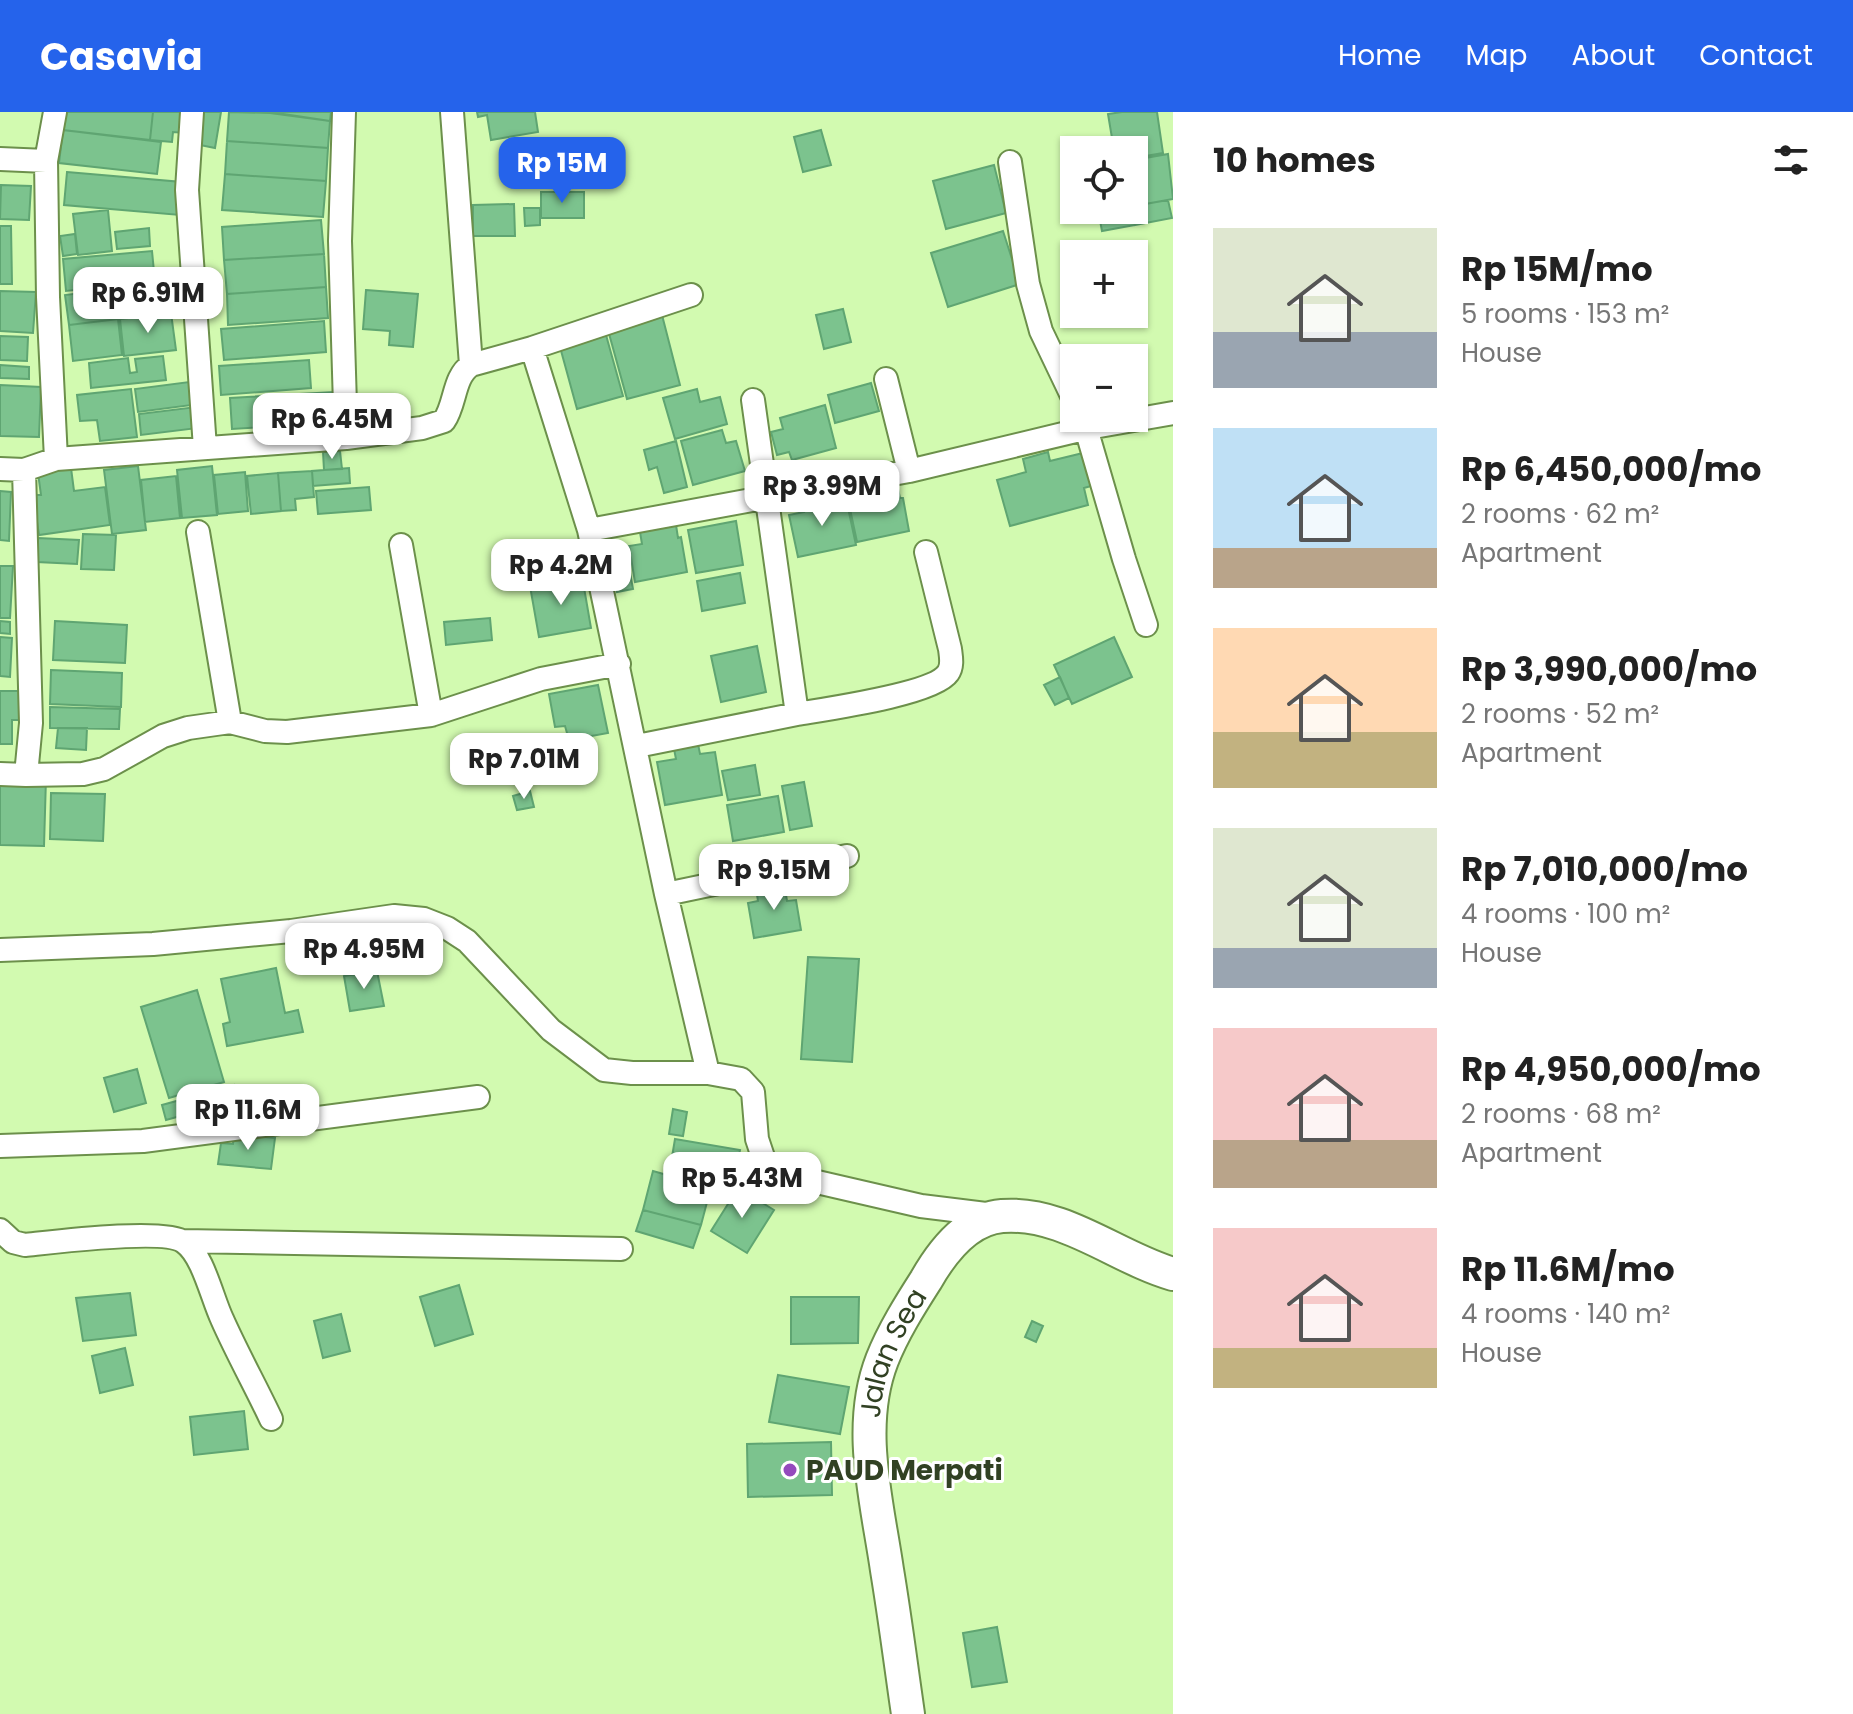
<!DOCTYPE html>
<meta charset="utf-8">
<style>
body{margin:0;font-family:Poppins,sans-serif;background:#f2f2f2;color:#222;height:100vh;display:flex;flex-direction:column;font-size:30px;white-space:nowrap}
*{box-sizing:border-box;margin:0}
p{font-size:26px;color:#767676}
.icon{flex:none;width:44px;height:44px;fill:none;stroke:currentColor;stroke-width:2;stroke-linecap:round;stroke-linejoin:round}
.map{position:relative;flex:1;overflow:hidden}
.details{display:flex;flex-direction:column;background:#fff;width:680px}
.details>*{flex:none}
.tools{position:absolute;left:1060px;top:24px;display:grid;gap:16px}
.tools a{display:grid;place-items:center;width:88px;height:88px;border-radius:0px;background:#fff;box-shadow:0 2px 6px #0004;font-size:40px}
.price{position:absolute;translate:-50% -68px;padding:0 18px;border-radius:16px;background:#fff;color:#222;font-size:26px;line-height:52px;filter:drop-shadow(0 2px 4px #0008)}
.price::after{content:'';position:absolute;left:50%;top:48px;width:24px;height:18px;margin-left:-12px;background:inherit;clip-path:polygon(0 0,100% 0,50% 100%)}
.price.on{background:#2563eb;color:#fff}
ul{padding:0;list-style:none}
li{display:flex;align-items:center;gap:24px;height:200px;padding:0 40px}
li span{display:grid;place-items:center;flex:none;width:224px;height:160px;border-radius:0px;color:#555}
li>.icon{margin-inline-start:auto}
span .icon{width:96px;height:96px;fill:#fffc;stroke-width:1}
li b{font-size:34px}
h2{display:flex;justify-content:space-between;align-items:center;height:96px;padding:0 40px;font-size:34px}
header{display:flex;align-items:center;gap:48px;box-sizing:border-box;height:112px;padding:0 40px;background:#2563eb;color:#fff}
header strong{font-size:38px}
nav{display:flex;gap:44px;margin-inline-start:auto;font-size:28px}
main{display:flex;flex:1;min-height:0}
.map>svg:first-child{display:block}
.building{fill:#7cc38e;stroke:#5fa572;stroke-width:2}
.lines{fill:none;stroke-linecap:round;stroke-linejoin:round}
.street-casing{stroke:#6c904b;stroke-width:26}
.secondary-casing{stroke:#6c904b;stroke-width:36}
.street{stroke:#fff;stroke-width:22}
.secondary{stroke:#fff;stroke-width:32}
.poi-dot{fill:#944abd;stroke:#fff;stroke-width:3}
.labels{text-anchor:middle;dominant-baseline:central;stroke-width:6;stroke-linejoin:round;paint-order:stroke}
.street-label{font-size:28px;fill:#314123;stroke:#fff}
.poi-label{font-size:28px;font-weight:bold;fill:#314123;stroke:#fff;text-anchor:start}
</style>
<header>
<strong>Casavia</strong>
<nav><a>Home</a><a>Map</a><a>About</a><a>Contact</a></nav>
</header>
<main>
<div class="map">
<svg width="1173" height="1602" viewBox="0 0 1173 1602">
<rect width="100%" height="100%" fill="#d2fab0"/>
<path class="building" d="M65,0H153L150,28L63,18Z
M153,0H187L185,21L173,20L172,30L150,28Z
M200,0H221L215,36L195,32Z
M229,0L270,1L330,9L328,36L227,29Z
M270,0H331L330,9Z
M477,0H535L538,20L491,28L487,3L478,5Z
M1122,0H1157L1163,41L1134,46V38H1114L1108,2Z
M63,18L161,30L157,62L59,51Z
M821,18L831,53L803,60L794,25Z
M227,29L328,36L326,69L225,62Z
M1168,42L1173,87L1134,94V48Z
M994,53L1006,101L946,117L933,69Z
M67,60L182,70L180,103L64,93Z
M225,62L326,69L323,105L222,98Z
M1,73L31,74L29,108L0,107Z
M541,80H584V106H541Z
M1168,88L1172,106L1135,113L1134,94Z
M514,92L515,124H473V93Z
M524,96H540V113L525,114Z
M108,98L112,139L78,143L73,102Z
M1098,98H1132L1135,113L1102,119Z
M321,108L324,142L224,148L222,115Z
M0,114H11L12,172H0Z
M149,116L150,134L117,137L115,120Z
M1003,119L1020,172L948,195L931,141Z
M75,122L77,142L63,144L60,124Z
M152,139L155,170L128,173L127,160H120L121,173L66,179L63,147Z
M324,142L326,175L227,182L224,148Z
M158,173L160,202L69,213L65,183L121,176L123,191H130L128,176Z
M326,175L328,206L228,213L227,182Z
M366,178L418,182L413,235L389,233L390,219L363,217Z
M0,179L36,180L33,221L0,219Z
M843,197L851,230L824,237L816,203Z
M171,201L176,238L124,244L120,207Z
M662,203L680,273L627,287L608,218Z
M118,207L122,243L73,249L69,213Z
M324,209L326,240L224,248L221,217Z
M606,223L623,284L577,297L560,235Z
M0,224L28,225L27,249L0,248Z
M163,244L166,268L91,276L89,251L128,246L130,261L137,260L135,247Z
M309,248L311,276L221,283L219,254Z
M0,253L29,255V267L0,266Z
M189,270L192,293L138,300L135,277Z
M871,271L879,299L835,311L828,283Z
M0,273L41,275L39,325L0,324Z
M131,277L137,325L100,329L97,308L80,309L77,283Z
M697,277L700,290L720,285L727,312L675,327L663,286Z
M334,280L336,310L232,317L230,286Z
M825,293L836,336L792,348L789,340L777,343L771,320L783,317L780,306Z
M196,295L198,316L141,323L139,302Z
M722,318L726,331L736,329L745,359L693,373L681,329Z
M676,329L687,375L664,381L657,355L649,358L644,338Z
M340,339L342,357L324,358L323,340Z
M1048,340L1050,349L1083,341L1091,374L1084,376L1088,393L1010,414L997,368L1026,360L1023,347Z
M138,354L146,418L112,422L104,358Z
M212,354L217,403L182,406L177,358Z
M71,356L74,379L105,375L110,413L39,423L33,383H41L38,361Z
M349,356L350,371L313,374L312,359Z
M312,359L314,385L295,387L296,398L281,399L278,361Z
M245,360L248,399L218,402L214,363Z
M278,361L281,399L251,402L247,364Z
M176,364L180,406L145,410L141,368Z
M369,375L371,398L318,402L316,379Z
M898,377L900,386H903L909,419L857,430L850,397L866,394L864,384Z
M0,379L11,380L9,429L0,428Z
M830,388L831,395L847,391L856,433L798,445L789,403L804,400L802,394Z
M736,409L743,453L696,461L688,418Z
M676,413L678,426L681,425L687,460L635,470L629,434L642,432L640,420Z
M83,422L116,423L114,458L81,457Z
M38,426L79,428L77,452L37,450Z
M626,439L633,477L617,480L611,441Z
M0,454H13L10,506H0Z
M740,461L745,491L702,499L697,469Z
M582,464L591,516L539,525L530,474Z
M490,506L492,528L446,533L444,510Z
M0,509L10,510V522L0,521Z
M55,509L127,513L125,551L53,548Z
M0,525L12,526L10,565L0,564Z
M1114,525L1132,565L1072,592L1054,553Z
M757,534L766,580L721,590L711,544Z
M51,558L122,561L121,595L50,592Z
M1060,565L1069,586L1055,593L1044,573Z
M598,573L608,621L569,628L565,614L555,615L549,582Z
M0,579H23L22,608H12V632H0Z
M50,595L120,597L119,617L50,616Z
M58,616H87L86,638L56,636Z
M698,632L700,642L715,640L722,683L665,693L657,650L676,647L674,637Z
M755,653L760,683L728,688L722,659Z
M0,665L46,666L44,734L0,733Z
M804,670L812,714L790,718L782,674Z
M530,679L534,695L517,698L513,684Z
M51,681L105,682L103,729L50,727Z
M778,684L784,720L733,729L727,693Z
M784,771L787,789L796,788L801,818L754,826L748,791L758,789L756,776Z
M808,845L859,847L852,950L801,947Z
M276,856L285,901L298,898L303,920L227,934L223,912L230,910L221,867Z
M377,859L384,894L350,899L344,864Z
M197,878L224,970L169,986L141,895Z
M137,957L146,991L114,1000L104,966Z
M234,973L238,988L166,1008L162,993Z
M673,997L687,1000L683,1024L669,1022Z
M234,1022L275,1026L271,1057L218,1052L221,1031L233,1032Z
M675,1027L740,1038L736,1058L712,1055L672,1045Z
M672,1045L712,1055L707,1074L711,1075L701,1113L643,1098L653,1059L667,1063Z
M738,1076L774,1098L747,1141L711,1119Z
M643,1098L701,1113L693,1136L636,1119Z
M459,1173L473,1222L435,1234L420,1185Z
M130,1181L136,1223L83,1229L76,1186Z
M791,1185H859L858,1231L791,1232Z
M341,1202L350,1239L323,1246L314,1209Z
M1032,1209L1043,1214L1036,1230L1025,1225Z
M125,1236L133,1273L100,1281L92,1244Z
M778,1263L849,1275L840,1322L769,1310Z
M244,1299L248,1337L194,1343L190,1305Z
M831,1330L832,1383L748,1385L747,1332Z
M997,1515L1007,1570L972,1575L963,1521Z"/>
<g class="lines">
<g class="street-casing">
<path id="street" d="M55,0L46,49L48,185L56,347
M192,0L187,78L205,336
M452,0L471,253
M0,47L46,49
M1010,50L1028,172L1041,219L1074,288
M532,236L589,418
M886,267L909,359
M1083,306L1124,447L1146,513
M346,326L422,316L444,309C456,292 453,265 471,253L532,236L691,183
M0,357L24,358L56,347L346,326L340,129L344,0
M198,420L230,610
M401,433L431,603
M797,602C826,597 934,582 948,561C953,554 951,545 950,537L926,440
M637,634L797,602L753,288
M0,662L26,663L31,611L24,358
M26,663L83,662L104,657L163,624L188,616L230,610L265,619L287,620L431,603L541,567L619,552
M666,782L847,744
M0,838L153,832L291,819L394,804L424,807L447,816L467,829L551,918L604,958L632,961H708L741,967L753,980L757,1027L764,1048L778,1061L921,1094L994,1103
M708,961L666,782L589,418L909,359L1088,316L1173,301
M0,1034L143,1029L478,985
M0,1118L13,1130L25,1133C54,1130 164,1116 184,1130C203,1143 212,1186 222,1207C237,1241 255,1273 271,1307
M183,1129L621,1137"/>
</g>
<g class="secondary-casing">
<g id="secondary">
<path id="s1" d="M908,1602C901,1554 895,1506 887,1458C877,1389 856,1315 882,1248C893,1220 910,1193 926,1168C942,1140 967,1107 1002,1104C1064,1099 1117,1146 1173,1162"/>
</g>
</g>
<use href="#street" class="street"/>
<use href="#secondary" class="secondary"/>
</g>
<circle class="poi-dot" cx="790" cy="1358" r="8"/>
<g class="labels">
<g class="street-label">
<text stroke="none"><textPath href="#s1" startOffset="368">Jalan Sea</textPath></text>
</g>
<g class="poi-label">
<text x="806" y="1358">PAUD Merpati</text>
</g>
</g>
</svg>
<div class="tools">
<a><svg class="icon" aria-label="locate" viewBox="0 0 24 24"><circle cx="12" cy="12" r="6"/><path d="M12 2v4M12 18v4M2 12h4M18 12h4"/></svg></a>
<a>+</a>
<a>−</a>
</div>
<b class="price on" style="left:562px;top:93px">Rp 15M</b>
<b class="price" style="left:148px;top:223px">Rp 6.91M</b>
<b class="price" style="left:332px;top:349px">Rp 6.45M</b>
<b class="price" style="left:822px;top:416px">Rp 3.99M</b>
<b class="price" style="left:561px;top:495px">Rp 4.2M</b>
<b class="price" style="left:524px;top:689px">Rp 7.01M</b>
<b class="price" style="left:774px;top:800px">Rp 9.15M</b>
<b class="price" style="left:364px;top:879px">Rp 4.95M</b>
<b class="price" style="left:248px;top:1040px">Rp 11.6M</b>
<b class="price" style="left:742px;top:1108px">Rp 5.43M</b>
</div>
<section class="details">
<h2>10 homes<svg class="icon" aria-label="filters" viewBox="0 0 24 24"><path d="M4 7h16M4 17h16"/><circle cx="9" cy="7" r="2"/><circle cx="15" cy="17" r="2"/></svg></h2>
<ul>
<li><span style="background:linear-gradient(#dfe7d0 65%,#9aa5b1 0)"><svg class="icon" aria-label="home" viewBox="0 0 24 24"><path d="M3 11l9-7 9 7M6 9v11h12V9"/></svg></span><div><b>Rp 15M/mo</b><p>5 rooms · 153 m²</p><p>House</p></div></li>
<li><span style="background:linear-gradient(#bfe0f5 75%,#b9a48a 0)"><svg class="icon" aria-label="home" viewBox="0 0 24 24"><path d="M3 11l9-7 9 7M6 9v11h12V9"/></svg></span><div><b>Rp 6,450,000/mo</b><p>2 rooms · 62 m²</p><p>Apartment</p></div></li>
<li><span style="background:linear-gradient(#ffd9b3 65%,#c2b280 0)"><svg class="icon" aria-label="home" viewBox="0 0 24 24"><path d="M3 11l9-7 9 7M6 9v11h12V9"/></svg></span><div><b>Rp 3,990,000/mo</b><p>2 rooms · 52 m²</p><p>Apartment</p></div></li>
<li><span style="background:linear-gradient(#dfe7d0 75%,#9aa5b1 0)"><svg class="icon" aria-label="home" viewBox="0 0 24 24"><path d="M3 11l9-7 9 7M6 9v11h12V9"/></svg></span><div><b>Rp 7,010,000/mo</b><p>4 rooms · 100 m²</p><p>House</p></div></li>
<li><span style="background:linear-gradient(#f6c9c9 70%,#b9a48a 0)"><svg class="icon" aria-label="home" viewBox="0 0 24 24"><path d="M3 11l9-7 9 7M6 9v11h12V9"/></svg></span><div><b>Rp 4,950,000/mo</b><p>2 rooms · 68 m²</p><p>Apartment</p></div></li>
<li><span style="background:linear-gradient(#f6c9c9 75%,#c2b280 0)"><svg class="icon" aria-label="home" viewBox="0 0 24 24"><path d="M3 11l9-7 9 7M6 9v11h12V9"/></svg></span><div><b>Rp 11.6M/mo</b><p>4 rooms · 140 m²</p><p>House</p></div></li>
</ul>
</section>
</main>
